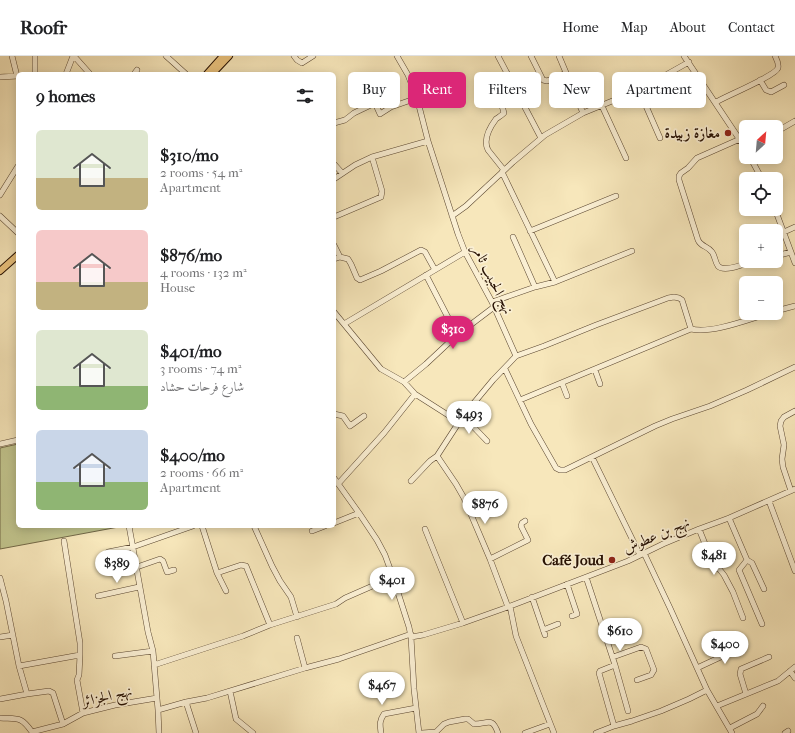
<!DOCTYPE html>
<meta charset="utf-8">
<style>
body{margin:0;font-family:"IM FELL French Canon",Amiri,serif;background:#f2f2f2;color:#202124;height:100vh;display:flex;flex-direction:column;font-size:15px;white-space:nowrap}
*{box-sizing:border-box;margin:0}
p{font-size:13px;color:#757577}
.icon{flex:none;width:22px;height:22px;fill:none;stroke:currentColor;stroke-width:2;stroke-linecap:round;stroke-linejoin:round}
.map{position:relative;flex:1;overflow:hidden}
.sheet{position:absolute;left:16px;top:16px;width:320px;height:456px;display:flex;flex-direction:column;background:#fff;border-radius:6px;box-shadow:0 2px 10px #0003}
.sheet>*{flex:none}
.guide{position:absolute;left:348px;top:16px;width:380px;height:36px;display:flex;gap:8px}
.needle{width:26px;rotate:26deg}
.tools{position:absolute;left:739px;top:64px;display:grid;gap:8px}
.tools a{display:grid;place-items:center;width:44px;height:44px;border-radius:6px;background:#fff;box-shadow:0 2px 10px #0003;font-size:20px}
.price{position:absolute;translate:-50% -34px;padding:0 9px;border-radius:14px;background:#fff;color:#222;font-size:13px;line-height:26px;filter:drop-shadow(0 1px 2px #0008)}
.price::after{content:'';position:absolute;left:50%;top:24px;width:12px;height:9px;margin-left:-6px;background:inherit;clip-path:polygon(0 0,100% 0,50% 100%)}
.price.current{background:#db2777;color:#fff}
ul{padding:0;list-style:none}
li{display:flex;align-items:center;gap:12px;height:100px;padding:0 20px}
li span{display:grid;place-items:center;flex:none;width:112px;height:80px;border-radius:6px;color:#555}
li>.icon{margin-inline-start:auto}
span .icon{width:48px;height:48px;fill:#fffc;stroke-width:1}
li b{font-size:17px}
h2{display:flex;justify-content:space-between;align-items:center;height:48px;padding:0 20px;font-size:17px}
.pill{padding:0 14px;border-radius:6px;background:#fff;box-shadow:0 2px 10px #0003;font-size:14px;line-height:36px}
.pill.current{background:#db2777;color:#fff}
header{display:flex;align-items:center;gap:24px;box-sizing:border-box;height:56px;padding:0 20px;background:#fff;border-bottom:1px solid #e0e0e0}
header strong{font-size:19px}
nav{display:flex;gap:22px;margin-inline-start:auto;font-size:14px}
.map>svg:first-child{display:block}
.green{fill:#c1c48d;stroke:#746a48}
.lines{fill:none;stroke-linecap:round;stroke-linejoin:round}
.minor-casing{stroke:#5a4630;stroke-width:6}
.major-casing{stroke:#261002;stroke-width:8}
.minor{stroke:#faefd3;stroke-width:5}
.major{stroke:#ecc47e;stroke-width:6}
.poi-dot{fill:#8f2418;stroke:#faefd3;stroke-width:1.5}
.labels{text-anchor:middle;dominant-baseline:central;stroke-width:3.5;stroke-linejoin:round;paint-order:stroke}
.poi-label{font-size:15px;font-weight:bold;fill:#261002;stroke:#faefd3;text-anchor:end}
.street-label{font-size:15px;fill:#261002;stroke:#faefd3}
</style>
<header>
<strong>Roofr</strong>
<nav><a>Home</a><a>Map</a><a>About</a><a>Contact</a></nav>
</header>
<div class="map">
<svg width="795" height="677" viewBox="0 0 795 677">
<rect width="100%" height="100%" fill="#f7e7bb"/>
<filter id="stains"><feTurbulence type="fractalNoise" baseFrequency=".005" numOctaves="4"/><feColorMatrix values="0 0 0 0 .2 0 0 0 0 .09 0 0 0 0 .02 0 0 0 .5 -.17"/></filter>
<radialGradient id="worn" r=".72"><stop offset=".6" stop-color="#630" stop-opacity="0"/><stop offset="1" stop-color="#630" stop-opacity=".3"/></radialGradient>
<path class="green" d="M18,388V470H124L0,493V392Z"/>
<g class="lines">
<g class="minor-casing">
<path id="minor" d="M12,0L17,20
M35,0V18
M74,0L90,18
M166,0L186,18
M294,0L297,4L302,7L313,0
M397,0L408,19L417,42L428,85L458,178L465,196L492,246L516,300L493,324L463,360L437,400L430,405L411,425
M498,0L541,82
M531,0L543,24L547,25L566,17
M559,0L583,57
M684,0L746,93
M66,18L73,0
M134,18L137,14
M0,21L18,20
M760,24L766,34L771,36L784,29
M639,34L660,82
M716,46C726,40 775,20 778,12C779,7 777,4 775,0
M502,50L504,57C502,59 499,61 496,63C490,71 483,84 488,94L504,114
M602,50L626,102
M334,67L345,64L354,57L375,47L380,58L391,51L417,42
M776,76L795,65
M740,83L697,102L688,112L681,117L679,120V124L698,184C701,191 708,190 712,196C715,200 715,206 718,210C724,217 747,207 754,205
M750,101L762,123
M334,108L342,117
M502,116L555,226
M334,123L355,109L372,101L428,85
M0,139L18,110
M775,153L795,207
M0,160L18,177
M452,160L466,150L513,106L545,79L583,57L639,34L689,6
M334,161L381,141L382,135L372,101
M530,175L616,140
M784,176L795,171
M513,181L535,231
M334,189L340,201L334,203
M776,200L791,196
M340,201L348,203L351,208L357,222L360,224L381,215L421,194L425,196L435,214
M426,219L457,279
M492,246L535,231L555,226L632,195
M776,255L795,250
M334,256L381,313L404,326L415,338L459,366
M344,268L465,196
M516,300L544,290L596,269L668,242L674,241L679,242L682,244L691,273
M505,313L531,368L556,412L560,414H565L655,370L672,363L710,350L747,334L795,311
M595,314L600,328
M404,326L426,308L457,279L494,251
M562,327L567,340
M520,344L691,273C712,278 749,263 770,257
M334,358L343,360L350,370L364,360
M463,360L487,385
M0,388L18,384
M437,400L456,428L464,442L490,503L508,551
M592,401L640,499
M334,422L359,457L377,484L385,499L393,521L409,571L411,581L414,633L419,677
M338,428L384,377L415,338
M791,435L783,411L782,403L784,389L780,370L781,365L784,361L795,355
M769,445L795,515
M729,462L747,504L752,507L764,533
M334,467L359,457
M129,470L148,576L153,595L158,654L159,677
M202,470L217,517L226,535
M254,470L272,510L280,525L291,541L297,561
M425,473L463,567
M699,473L714,510L720,514L724,519L733,536L743,562
M312,475L325,470
M108,496L133,491L193,470
M644,497L670,552L707,634L732,677
M490,503L528,484L521,470L522,467L525,465
M747,504L739,514L762,568
M137,511L160,503L163,505L167,516L174,514
M217,517L241,509L246,510L270,569
M586,521L615,609L600,615L599,617L614,670
M0,522L6,545L19,610L80,599V587L64,485
M567,528L577,558L572,560
M98,540L139,531
M532,541L545,579
M510,550L516,580L554,677
M543,574L558,568
M0,581L13,579
M411,581L423,579L463,567L508,551L628,505L663,488L699,473L729,462L795,433
M297,582L305,612
M80,599L79,619L77,624L83,657
M115,600L153,595
M613,601L641,591L646,593L654,614L651,619L637,624
M154,609L243,580L270,569L336,548L345,542L393,521
M615,609L628,655
M19,610L27,638L49,635L53,637L63,668
M697,612L727,598L725,590
M790,615L795,622
M230,635L236,663L253,677
M746,638L740,618L741,613L769,601
M0,643L27,638
M186,646L196,677
M717,650L778,625L795,611
M158,654L186,646L207,642L305,612L339,603L411,578
M0,662C18,663 21,660 32,676L63,668L83,657L115,649L157,642
M730,672L757,658L763,650
M381,677C380,669 379,665 384,658L416,652
M422,677L436,676L444,668L449,666L465,663H468L474,668C488,668 492,660 498,677
M525,677L550,668
M596,677L614,670L632,665L661,655L689,643L707,634
M785,677L788,675"/>
</g>
<g class="major-casing">
<path id="major" d="M207,18L223,0
M212,18L229,0
M0,215L18,199"/>
</g>
<use href="#minor" class="minor"/>
<use href="#major" class="major"/>
</g>
<g class="poi-dot">
<circle cx="728" cy="77" r="4"/>
<circle cx="612" cy="504" r="4"/>
</g>
<g class="labels">
<g class="poi-label">
<text x="720" y="77">مغازة زبيدة</text>
<text x="604" y="504">Café Joud</text>
</g>
<g class="street-label">
<text transform="translate(493 223) rotate(64)">نهج الحبيب ثامر</text>
<text transform="translate(656 479) rotate(-23)">نهج بن عطوش</text>
<text transform="translate(107 640) rotate(-13)">نهج الجزائر</text>
</g>
</g>
<rect width="100%" height="100%" filter="url(#stains)"/>
<rect width="100%" height="100%" fill="url(#worn)"/>
</svg>
<div class="tools">
<a><svg class="needle" viewBox="-14 -14 28 28"><path d="M0-13l5 13h-10z" fill="#e53935"/><path d="M0 13l5-13h-10z" fill="#757577"/></svg></a>
<a><svg class="icon" aria-label="locate" viewBox="0 0 24 24"><circle cx="12" cy="12" r="6"/><path d="M12 2v4M12 18v4M2 12h4M18 12h4"/></svg></a>
<a>+</a>
<a>−</a>
</div>
<b class="price current" style="left:453px;top:294px">$310</b>
<b class="price" style="left:469px;top:379px">$493</b>
<b class="price" style="left:485px;top:469px">$876</b>
<b class="price" style="left:714px;top:520px">$481</b>
<b class="price" style="left:117px;top:528px">$389</b>
<b class="price" style="left:392px;top:545px">$401</b>
<b class="price" style="left:620px;top:596px">$610</b>
<b class="price" style="left:725px;top:609px">$400</b>
<b class="price" style="left:382px;top:650px">$467</b>
<div class="guide">
<a class="pill">Buy</a>
<a class="pill current">Rent</a>
<a class="pill">Filters</a>
<a class="pill">New</a>
<a class="pill">Apartment</a>
</div>
<section class="sheet">
<h2>9 homes<svg class="icon" aria-label="filters" viewBox="0 0 24 24"><path d="M4 7h16M4 17h16"/><circle cx="9" cy="7" r="2"/><circle cx="15" cy="17" r="2"/></svg></h2>
<ul>
<li><span style="background:linear-gradient(#dfe7d0 60%,#c2b280 0)"><svg class="icon" aria-label="home" viewBox="0 0 24 24"><path d="M3 11l9-7 9 7M6 9v11h12V9"/></svg></span><div><b>$310/mo</b><p>2 rooms · 54 m²</p><p>Apartment</p></div></li>
<li><span style="background:linear-gradient(#f6c9c9 65%,#c2b280 0)"><svg class="icon" aria-label="home" viewBox="0 0 24 24"><path d="M3 11l9-7 9 7M6 9v11h12V9"/></svg></span><div><b>$876/mo</b><p>4 rooms · 132 m²</p><p>House</p></div></li>
<li><span style="background:linear-gradient(#dfe7d0 70%,#8fb573 0)"><svg class="icon" aria-label="home" viewBox="0 0 24 24"><path d="M3 11l9-7 9 7M6 9v11h12V9"/></svg></span><div><b>$401/mo</b><p>3 rooms · 74 m²</p><p>شارع فرحات حشاد</p></div></li>
<li><span style="background:linear-gradient(#c9d6e8 65%,#8fb573 0)"><svg class="icon" aria-label="home" viewBox="0 0 24 24"><path d="M3 11l9-7 9 7M6 9v11h12V9"/></svg></span><div><b>$400/mo</b><p>2 rooms · 66 m²</p><p>Apartment</p></div></li>
</ul>
</section>
</div>
